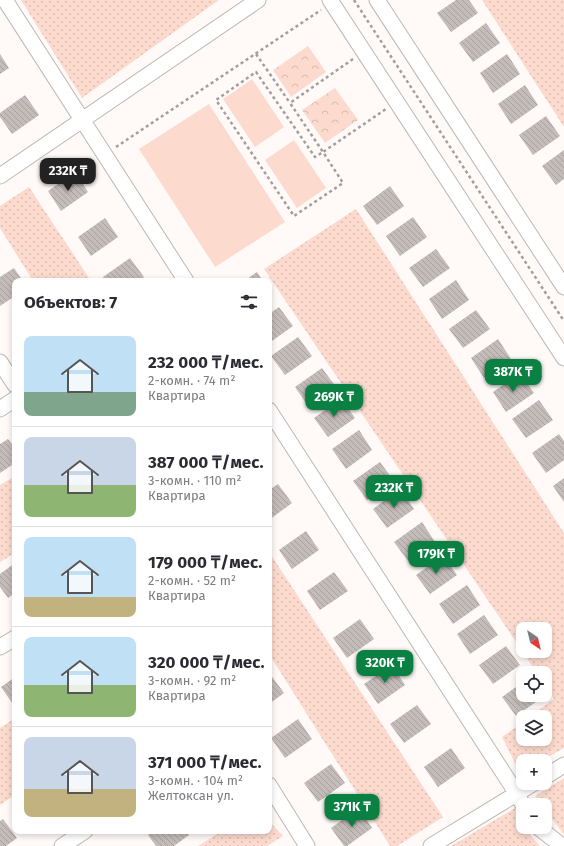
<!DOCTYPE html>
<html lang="ru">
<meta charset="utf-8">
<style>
body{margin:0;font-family:"Fira Sans",sans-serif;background:#f7f7f7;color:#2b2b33;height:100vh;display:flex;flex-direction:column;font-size:15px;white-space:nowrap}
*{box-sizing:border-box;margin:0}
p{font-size:13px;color:#7c7c81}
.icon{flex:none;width:22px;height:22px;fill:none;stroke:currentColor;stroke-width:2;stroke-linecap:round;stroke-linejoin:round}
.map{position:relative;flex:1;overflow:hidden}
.panel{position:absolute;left:12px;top:278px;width:260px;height:556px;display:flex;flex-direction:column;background:#fff;border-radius:8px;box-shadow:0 2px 6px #0003}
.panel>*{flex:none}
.needle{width:26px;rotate:145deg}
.tools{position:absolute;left:516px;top:622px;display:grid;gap:8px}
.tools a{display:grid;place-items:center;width:36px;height:36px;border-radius:8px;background:#fff;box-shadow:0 2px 6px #0003;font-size:20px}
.price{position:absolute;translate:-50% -34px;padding:0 9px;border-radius:8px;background:#0b8043;color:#fff;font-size:13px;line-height:26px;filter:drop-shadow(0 1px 2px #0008)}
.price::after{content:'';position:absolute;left:50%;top:24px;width:12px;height:9px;margin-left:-6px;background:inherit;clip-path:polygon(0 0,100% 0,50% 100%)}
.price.selected{background:#222;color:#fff}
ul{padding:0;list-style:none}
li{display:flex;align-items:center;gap:12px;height:100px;padding:0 12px}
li+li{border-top:1px solid #e1e1e2}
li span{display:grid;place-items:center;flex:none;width:112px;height:80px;border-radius:8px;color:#555}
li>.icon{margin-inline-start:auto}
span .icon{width:48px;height:48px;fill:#fffc;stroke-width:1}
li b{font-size:17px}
h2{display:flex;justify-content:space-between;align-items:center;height:48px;padding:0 12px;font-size:17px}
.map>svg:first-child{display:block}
.grass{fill:url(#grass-dots);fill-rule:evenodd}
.park{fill:url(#park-crowns)}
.garden{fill:#fcdace}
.building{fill:url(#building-back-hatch)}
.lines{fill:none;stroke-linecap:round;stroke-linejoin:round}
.minor-casing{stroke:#bfb7b4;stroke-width:17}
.path{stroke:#a39e9d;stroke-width:2.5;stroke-dasharray:3 3;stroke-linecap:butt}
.minor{stroke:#fff;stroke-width:15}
</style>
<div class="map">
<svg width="564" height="846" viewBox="0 0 564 846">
<defs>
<pattern id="grass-dots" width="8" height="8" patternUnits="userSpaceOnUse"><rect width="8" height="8" fill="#fcdace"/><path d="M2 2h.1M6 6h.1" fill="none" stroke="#d8bbb0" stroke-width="1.8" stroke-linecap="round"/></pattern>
<pattern id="park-crowns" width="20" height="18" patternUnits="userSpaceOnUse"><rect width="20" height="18" fill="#fcdace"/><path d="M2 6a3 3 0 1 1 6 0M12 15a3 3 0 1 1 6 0" fill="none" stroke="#d8bbb0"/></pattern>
<pattern id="building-back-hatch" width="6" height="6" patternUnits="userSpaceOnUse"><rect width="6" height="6" fill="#c4bcb9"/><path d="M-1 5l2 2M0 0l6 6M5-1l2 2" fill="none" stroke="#a8a19f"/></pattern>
</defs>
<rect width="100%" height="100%" fill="#fffaf8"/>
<path class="grass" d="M21,0H219L82,98Z
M482,0H564V127Z
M29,187L91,281H33L0,228V206Z
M356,209L564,533V748L541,761H523V772L520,773L502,737L523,722V739H545V717H529L554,699L545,685V673H537L264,269ZM523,629H545V651H523Z
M15,476V553L0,562V485Z
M269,552L443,817L397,846H390L269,654Z
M15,718V795L0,805V728Z
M564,778V835L545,809V805H542L535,796Z
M515,808L523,824V827H524L526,830L540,846H451Z
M269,821L283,836L267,846H198L222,831H269Z"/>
<path class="park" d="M308,46L326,72L291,97L273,70Z
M335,88L358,120L325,143L302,110Z"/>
<path class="garden" d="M252,79L284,127L255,147L223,99Z
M209,104L285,222L215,267L139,149Z
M294,140L326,188L297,208L265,160Z"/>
<path class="building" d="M456,0H469L478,13L451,32L437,13Z
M486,23L500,43L473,62L459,43Z
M0,54L9,68L0,74Z
M507,54L520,74L493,93L480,73Z
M525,85L538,105L511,124L498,104Z
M25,95L39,115L12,134L0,117V113Z
M546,116L560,136L533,155L519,135Z
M564,150V179L556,185L542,166Z
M75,172L88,192L61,211L48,191Z
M390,186L404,206L377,225L363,206Z
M413,217L427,237L400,256L386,236Z
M105,218L118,237L91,256L78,237Z
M436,249L450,268L423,287L409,268Z
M130,258L144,277L139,281H106L103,277Z
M14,268L23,281H15V296L0,306V277Z
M257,272L263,281H244Z
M456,280L469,300L442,319L429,299Z
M279,307L293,326L269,343V314Z
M476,310L490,329L463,348L449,329Z
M298,337L312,356L285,375L271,356Z
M498,339L511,359L484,378L471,358Z
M322,368L336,387L309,407L295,387Z
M520,373L534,393L506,412L493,392Z
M341,399L355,418L328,437L314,418Z
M539,400L553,420L526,438L512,419Z
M359,430L372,450L346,469L332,449Z
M559,434L564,441V460L546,473L532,453Z
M8,439L15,448V463L0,473V444Z
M380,462L394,481L367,500L353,481Z
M564,478V502L553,486Z
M278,484L292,503L269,520V490Z
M400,489L414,509L387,528L373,509Z
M422,522L435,542L408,561L394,542Z
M306,531L319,550L292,569L279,550Z
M443,556L457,575L430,594L416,575Z
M15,563V593L8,598L0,587V574Z
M334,572L348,591L320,610L307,591Z
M467,585L480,605L453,624L439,604Z
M484,615L498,635L470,654L457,634Z
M360,619L374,639L347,658L333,638Z
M506,646L520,665L493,684L479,665Z
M392,665L405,685L378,704L364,684Z
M270,674L284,693L269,704V675Z
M15,677V707L1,687Z
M523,682V695H542L543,697L516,716L502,697Z
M417,705L431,724L404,743L390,724Z
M298,719L312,739L285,758L271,738Z
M451,748L465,768L438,787L424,767Z
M331,764L345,783L318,802L304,783Z
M359,808L372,828L347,846H344L331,828Z
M3,819L17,838L6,846H0V821Z
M154,831H186L189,835L174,846H156L148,835Z"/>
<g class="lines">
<g class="minor-casing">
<path id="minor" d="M5,0L186,281
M330,0L564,358
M377,0L564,287
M0,176L258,0
M0,362L15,385
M0,409L15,399
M269,410L517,794L523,805
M0,647L15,638
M545,777L564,765
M269,785L307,846
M538,827L562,846
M62,846L85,831
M431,846L534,783"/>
</g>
<path class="path" d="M354,0L564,321
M256,54L290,103
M353,59L290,103L323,152L315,157L256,72L216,100L294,216L343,183L323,152L386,109
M116,147L321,10"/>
<use href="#minor" class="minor"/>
</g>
</svg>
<div class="tools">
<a><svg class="needle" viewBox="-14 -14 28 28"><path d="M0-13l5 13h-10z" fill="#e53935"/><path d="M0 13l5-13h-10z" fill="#7c7c81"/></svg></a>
<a><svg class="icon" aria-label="locate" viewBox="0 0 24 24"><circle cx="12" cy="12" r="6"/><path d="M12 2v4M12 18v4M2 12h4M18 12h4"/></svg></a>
<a><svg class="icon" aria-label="layers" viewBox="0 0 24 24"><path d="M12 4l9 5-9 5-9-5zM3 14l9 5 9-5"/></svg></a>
<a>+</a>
<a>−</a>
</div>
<b class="price selected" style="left:68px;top:192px">232K ₸</b>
<b class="price" style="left:513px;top:393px">387K ₸</b>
<b class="price" style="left:334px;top:418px">269K ₸</b>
<b class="price" style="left:394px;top:509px">232K ₸</b>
<b class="price" style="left:436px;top:575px">179K ₸</b>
<b class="price" style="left:385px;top:684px">320K ₸</b>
<b class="price" style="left:352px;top:828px">371K ₸</b>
<section class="panel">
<h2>Объектов: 7<svg class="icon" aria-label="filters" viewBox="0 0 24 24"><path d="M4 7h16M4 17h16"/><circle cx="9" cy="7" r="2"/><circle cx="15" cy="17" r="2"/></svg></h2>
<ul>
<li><span style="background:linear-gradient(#bfe0f5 70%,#7fa58c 0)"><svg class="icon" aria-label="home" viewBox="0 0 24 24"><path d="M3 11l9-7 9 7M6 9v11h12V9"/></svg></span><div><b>232 000 ₸/мес.</b><p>2-комн. · 74 m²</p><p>Квартира</p></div></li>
<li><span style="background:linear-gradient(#c9d6e8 60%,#8fb573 0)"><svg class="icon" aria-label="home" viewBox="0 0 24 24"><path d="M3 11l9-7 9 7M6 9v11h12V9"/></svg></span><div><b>387 000 ₸/мес.</b><p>3-комн. · 110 m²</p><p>Квартира</p></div></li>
<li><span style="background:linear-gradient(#bfe0f5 75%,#c2b280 0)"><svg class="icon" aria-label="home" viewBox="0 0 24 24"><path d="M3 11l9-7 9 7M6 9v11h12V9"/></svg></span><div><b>179 000 ₸/мес.</b><p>2-комн. · 52 m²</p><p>Квартира</p></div></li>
<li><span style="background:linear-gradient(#bfe0f5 60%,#8fb573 0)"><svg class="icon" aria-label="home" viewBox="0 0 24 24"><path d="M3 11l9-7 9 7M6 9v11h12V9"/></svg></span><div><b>320 000 ₸/мес.</b><p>3-комн. · 92 m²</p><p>Квартира</p></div></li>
<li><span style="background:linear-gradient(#c9d6e8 65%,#c2b280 0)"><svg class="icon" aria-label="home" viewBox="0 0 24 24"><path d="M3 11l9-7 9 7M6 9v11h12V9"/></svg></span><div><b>371 000 ₸/мес.</b><p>3-комн. · 104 m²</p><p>Желтоксан ул.</p></div></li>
</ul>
</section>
</div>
